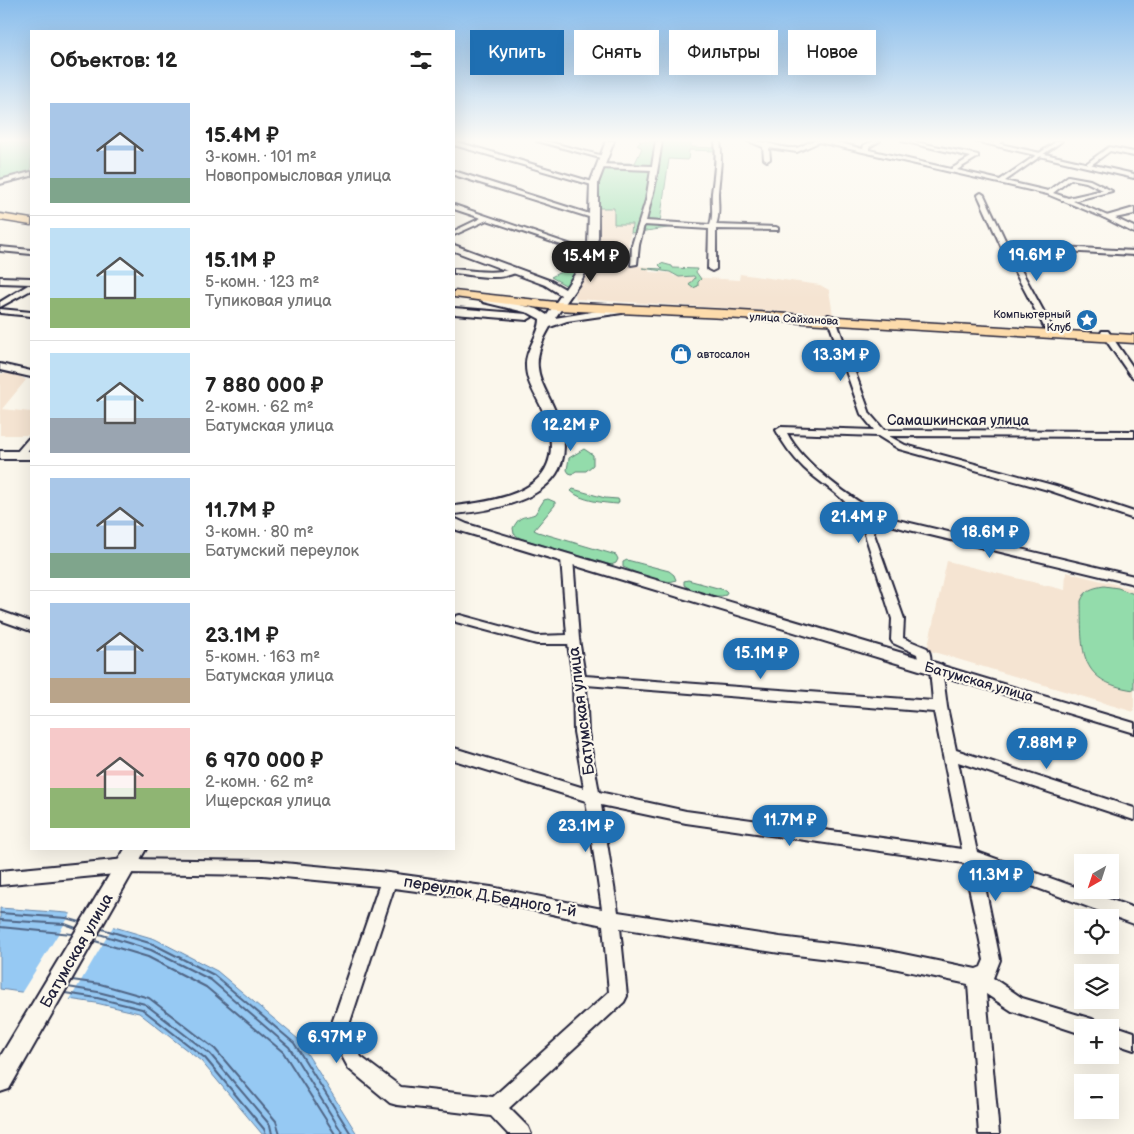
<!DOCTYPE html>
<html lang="ru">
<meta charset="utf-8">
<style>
body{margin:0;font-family:"Balsamiq Sans",sans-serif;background:#f6f6f6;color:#222;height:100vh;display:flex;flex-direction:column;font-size:19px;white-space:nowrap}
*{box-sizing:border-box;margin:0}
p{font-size:16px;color:#767676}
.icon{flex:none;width:28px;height:28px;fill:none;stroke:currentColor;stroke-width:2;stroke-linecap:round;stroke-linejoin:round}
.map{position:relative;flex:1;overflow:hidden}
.side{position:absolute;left:30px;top:30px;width:425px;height:820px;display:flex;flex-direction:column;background:#fff;border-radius:0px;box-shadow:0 5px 20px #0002}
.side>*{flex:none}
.hud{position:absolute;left:470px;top:30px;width:475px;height:45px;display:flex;gap:10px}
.needle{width:32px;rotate:219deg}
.fabs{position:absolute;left:1074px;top:854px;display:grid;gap:10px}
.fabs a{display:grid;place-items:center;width:45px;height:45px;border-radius:0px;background:#fff;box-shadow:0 5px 20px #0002;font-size:25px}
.price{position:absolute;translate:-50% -42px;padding:0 11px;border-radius:18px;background:#1f6fb2;color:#fff;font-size:16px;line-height:32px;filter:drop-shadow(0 1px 2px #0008)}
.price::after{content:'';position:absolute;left:50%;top:30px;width:15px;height:11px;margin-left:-8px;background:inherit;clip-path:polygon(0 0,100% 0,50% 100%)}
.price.current{background:#222;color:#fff}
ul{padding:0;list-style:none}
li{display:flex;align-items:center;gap:15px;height:125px;padding:0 20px}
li+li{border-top:1px solid #e0e0e0}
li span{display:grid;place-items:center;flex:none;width:140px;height:100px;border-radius:0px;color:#555}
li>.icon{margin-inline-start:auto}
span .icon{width:60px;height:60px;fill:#fffc;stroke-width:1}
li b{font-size:21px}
h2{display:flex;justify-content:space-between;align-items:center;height:60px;padding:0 20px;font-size:21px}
.pill{padding:0 18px;border-radius:0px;background:#fff;box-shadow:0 5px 20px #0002;font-size:18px;line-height:45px}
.pill.current{background:#1f6fb2;color:#fff}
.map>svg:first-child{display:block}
.built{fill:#f5e4d2}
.green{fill:#93dcab;stroke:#5a7f73}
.water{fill:#96c9f3;stroke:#6886a9}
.pier{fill:#fbf7ec}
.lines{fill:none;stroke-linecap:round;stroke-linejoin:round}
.shore{stroke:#506585;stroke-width:2}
.street-casing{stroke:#22223b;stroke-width:4}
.secondary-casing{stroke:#22223b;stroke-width:4}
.primary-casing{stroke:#22223b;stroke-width:3}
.street{fill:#fbf7ec;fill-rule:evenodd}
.secondary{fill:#fbf7ec;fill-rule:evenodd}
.primary{fill:#fddcac;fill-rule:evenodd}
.labels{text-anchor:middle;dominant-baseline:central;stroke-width:4.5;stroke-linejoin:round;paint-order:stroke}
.far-poi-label{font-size:11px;fill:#22223b;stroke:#fbf7ec;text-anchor:end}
.far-street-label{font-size:11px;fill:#22223b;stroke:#fbf7ec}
.street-label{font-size:14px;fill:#22223b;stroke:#fbf7ec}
.near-street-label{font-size:16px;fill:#22223b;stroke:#fbf7ec}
</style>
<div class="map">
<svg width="1134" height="1134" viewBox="0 0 1134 1134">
<rect width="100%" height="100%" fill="#fbf7ec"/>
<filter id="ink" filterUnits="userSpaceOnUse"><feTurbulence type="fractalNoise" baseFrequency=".02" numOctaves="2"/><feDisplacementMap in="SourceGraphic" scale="10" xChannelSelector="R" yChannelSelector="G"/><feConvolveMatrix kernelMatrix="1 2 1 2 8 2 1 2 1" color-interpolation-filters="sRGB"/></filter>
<g filter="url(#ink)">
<path class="built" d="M597,208H614L632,224L625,265L650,267L649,272L673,273V276L739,280L740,274L820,285L829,290L833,315L576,299L575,294L596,257Z
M0,374H16L26,380L2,409L31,412L30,435H0Z
M947,561L1065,590L1066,572L1134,589V712L927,650Z"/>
<path class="green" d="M0,141H31V172L0,181Z
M639,141H691V147L715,148L716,151L689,150L688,160L669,159L660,222L697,224L631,233L632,224H614V208H597V184L605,163H635L642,148L637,145L641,142Z
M661,263L672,266L673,268L697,269L696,272L701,279L698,282V286L693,288L689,285L695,278L694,276L679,277L670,272L642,268L663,269L659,265Z
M576,264L579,265L567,286L551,277Z
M584,449L593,455V465L586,471H576L572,474L569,473L567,470L569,458Z
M573,489L605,498L618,499L619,501L618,504C604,503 581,501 571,491Z
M548,499L555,502V505L534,530L538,532L616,555L618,559L616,563L611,565L520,538L514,534L513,528C521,514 522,519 535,514L544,500Z
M627,560L669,571L674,575L676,580C666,586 634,572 623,567V562Z
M688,580L725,590L727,592L726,595C715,599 693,592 684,585V581Z
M1104,586L1118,588L1134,594V690C1076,682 1082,647 1081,601C1085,590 1092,588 1104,586Z"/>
<path class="water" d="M0,908L67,913L155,939L217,971L298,1039L357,1134H262L201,1061L139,1013L96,1003L0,989Z"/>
<path class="pier" d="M72,912L114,925L69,1001L20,995Z"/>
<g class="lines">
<path class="shore" d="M0,913L66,918L80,922
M0,920L65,924L76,928
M0,927L72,934
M102,929L153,944L214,975L294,1043L351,1134
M99,934L151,950L211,980L289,1047L343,1134
M95,941L148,957L206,987L283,1052L335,1134
M72,980L100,984L149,998L215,1049L276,1121L280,1134
M68,987L98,992L145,1004L210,1054L270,1125L272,1134
M65,993L97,998L142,1009L205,1058L264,1129L266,1134"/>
<g class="street-casing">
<path id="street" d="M454,141L596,183L597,184L592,185L454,145Z
M537,141H545L607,157L604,159Z
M656,141H662L655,185L646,221L710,225C714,214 711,205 712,193C714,176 717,159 715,141H720C723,158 719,176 718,193C718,205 720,214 716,225L776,227L778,228V230L716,229V269L712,271L708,269L709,229L644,225L639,245L637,264L631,265L632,245L646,200L651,170L600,168L597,166L600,164L652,166Z
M748,141C763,139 779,149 795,148C801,148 807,142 813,141C828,137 849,146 863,149L864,145L874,141H880L869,147V150L951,169L971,157L902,141H911L978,155V157L957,170L1000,180L1057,141H1062L1005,181L1048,191L1068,176L1090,180L1112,191L1073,201L1110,217L1105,218L1047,194L819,142L797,152L769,148L770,159L767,161L764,159L763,147ZM1071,179L1086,182L1103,190L1068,198L1053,193Z
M997,141H1003L997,145H993V143Z
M1109,147L1134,152V156L1110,151L1091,165H1087V163Z
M454,171L596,216L597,217L592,218L454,175Z
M981,193L984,195L1007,244L1134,251V255L1009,248L1056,334L1049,336L1001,246L978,195Z
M454,205L592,252L593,253L588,254L487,220L454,235V231L481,218L454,209Z
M0,247L31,250V254L0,251Z
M454,269C475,271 494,274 515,269L519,271C501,282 473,275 454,273Z
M28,285H31V290L0,307V302Z
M0,309L31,312V316L0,313Z
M828,315L835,317L870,414L884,430L1134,431V437L889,436L905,445L1056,486L1134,512V519L1048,490L899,449L878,436L787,433C803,465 853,500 885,517L1134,576V584L905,529L877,521L868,517L904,619L903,638L927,648C931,653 932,664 928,669H920L917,654L893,643L891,640L892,619L861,522C848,498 823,486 804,468C793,457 783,444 776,430L781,427L874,430L861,414L827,317Z
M1102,331H1108L1134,369V378L1130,375L1101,333Z
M0,364L31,371V377L0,370Z
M31,438V447L22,457H16L14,455L16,453L28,439Z
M567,554L573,558L579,639L585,676L933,701L930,669L932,666L936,664L1134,723V733L943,676L947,707L956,750L1134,808V820L958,762L977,852L1134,908V924L981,867L1000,960L993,978L1022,998L1092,1019L1098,1022L1101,1028H1082V1034L1012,1011L986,994L999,1134H979L968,984L879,965L780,953L620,928L627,996L624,1002L509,1108L528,1127L531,1134H508L491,1116L397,1105L390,1103L349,1069L329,1032L379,886L263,875L126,873L0,885V871L126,859L263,861L389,873L491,887L602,909L586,801L454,760V748L584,788L574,732L573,680L568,644H537L456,622L454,619L456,616L460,615L537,636L567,635L561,558ZM586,685L934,712L962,849L686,811L599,792L588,732ZM601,805L686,823L964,863L984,960L981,967L976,969L879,949L780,937L618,912ZM394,888L491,901L603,925L609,992L493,1097L401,1087L361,1057L347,1031Z
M0,611L31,622V631L0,620Z
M1110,1024L1134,1032V1050L1110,1042V1028H1103Z"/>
</g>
<g class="secondary-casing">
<path id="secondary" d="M606,141H614L598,183V237L595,254L581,281L555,318L622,307L627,310L622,313L567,321L550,327C522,374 549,385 561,427C580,495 502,510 454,514V506C507,500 571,488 545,416C539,399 526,384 526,366C525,349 540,335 540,319L529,313L483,302L482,300L487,297L537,309L547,315L561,295L545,285L454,251V245L551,281L565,289L579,268L588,245L590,183Z
M975,141H987L1134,174V178Z
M31,172V176L0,184V180Z
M1134,208V214L1115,218L1134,227V233L1103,217Z
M0,277L31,278V284L0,283Z
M454,308L527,314L532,317L527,320L454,314Z
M0,451H31V459H0Z
M454,518L467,524L936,663L942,665L944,669L942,673L936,675L457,530L454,528Z
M125,849H146L9,1089L0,1092V1057Z"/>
</g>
<g class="primary-casing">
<path id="primary" d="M0,214L31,219V225L0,220Z
M454,291L556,302L725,310L1134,335V343L725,318L556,310L454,297Z"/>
</g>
<use href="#street" class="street"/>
<use href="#secondary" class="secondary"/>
<use href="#primary" class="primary"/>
</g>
</g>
<linearGradient id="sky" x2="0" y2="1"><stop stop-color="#87bcec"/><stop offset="0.47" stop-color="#fdfbf6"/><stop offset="1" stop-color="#fdfbf6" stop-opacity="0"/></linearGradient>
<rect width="1134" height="299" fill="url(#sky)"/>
<defs>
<g id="sight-disc" transform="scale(1.125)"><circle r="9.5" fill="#1f6fb2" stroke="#fbf7ec"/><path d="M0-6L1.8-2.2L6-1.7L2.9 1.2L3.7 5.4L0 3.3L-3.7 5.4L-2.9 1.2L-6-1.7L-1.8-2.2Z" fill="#fff"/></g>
<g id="shop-disc" transform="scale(1.125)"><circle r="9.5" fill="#1f6fb2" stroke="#fbf7ec"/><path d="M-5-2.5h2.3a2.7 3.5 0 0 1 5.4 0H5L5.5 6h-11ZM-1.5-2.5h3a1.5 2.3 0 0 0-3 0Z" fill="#fff"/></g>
</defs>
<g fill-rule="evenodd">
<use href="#sight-disc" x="1087" y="320"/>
<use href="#shop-disc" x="681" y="354"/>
</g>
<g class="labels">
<g class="far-poi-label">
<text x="1071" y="314">Компьютерный<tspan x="1071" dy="13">Клуб</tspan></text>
<text x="697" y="354" text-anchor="start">автосалон</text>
</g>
<g class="far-street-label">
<text transform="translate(794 319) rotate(3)">улица Сайханова</text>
</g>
<g class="street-label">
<text x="958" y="420">Самашкинская улица</text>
<text transform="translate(979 682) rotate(16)">Батумская улица</text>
</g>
<g class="near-street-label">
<text transform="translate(582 711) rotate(-97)">Батумская улица</text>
<text transform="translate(490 897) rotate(10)">переулок Д.Бедного 1-й</text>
<text transform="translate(77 951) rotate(-60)">Батумская улица</text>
</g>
</g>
</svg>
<div class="fabs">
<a><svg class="needle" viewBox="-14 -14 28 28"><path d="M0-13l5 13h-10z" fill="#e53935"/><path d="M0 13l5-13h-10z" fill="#767676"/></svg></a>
<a><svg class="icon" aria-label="locate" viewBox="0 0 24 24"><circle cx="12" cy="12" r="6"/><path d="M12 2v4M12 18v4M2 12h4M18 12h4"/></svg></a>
<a><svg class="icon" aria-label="layers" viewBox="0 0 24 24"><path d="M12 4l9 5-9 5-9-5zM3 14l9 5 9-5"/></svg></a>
<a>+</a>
<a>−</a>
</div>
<b class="price" style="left:1037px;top:282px">19.6M ₽</b>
<b class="price current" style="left:591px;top:283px">15.4M ₽</b>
<b class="price" style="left:841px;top:382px">13.3M ₽</b>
<b class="price" style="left:571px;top:452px">12.2M ₽</b>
<b class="price" style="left:859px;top:544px">21.4M ₽</b>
<b class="price" style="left:990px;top:559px">18.6M ₽</b>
<b class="price" style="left:761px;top:680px">15.1M ₽</b>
<b class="price" style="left:1047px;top:770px">7.88M ₽</b>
<b class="price" style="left:790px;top:847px">11.7M ₽</b>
<b class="price" style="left:586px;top:853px">23.1M ₽</b>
<b class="price" style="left:996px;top:902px">11.3M ₽</b>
<b class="price" style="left:337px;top:1064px">6.97M ₽</b>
<div class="hud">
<a class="pill current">Купить</a>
<a class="pill">Снять</a>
<a class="pill">Фильтры</a>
<a class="pill">Новое</a>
</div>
<section class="side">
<h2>Объектов: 12<svg class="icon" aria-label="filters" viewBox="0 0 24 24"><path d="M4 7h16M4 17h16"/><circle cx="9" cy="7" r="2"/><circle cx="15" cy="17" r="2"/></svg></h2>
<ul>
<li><span style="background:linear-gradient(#a9c7e8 75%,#7fa58c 0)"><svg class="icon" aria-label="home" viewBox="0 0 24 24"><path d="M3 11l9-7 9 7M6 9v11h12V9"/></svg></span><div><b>15.4M ₽</b><p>3-комн. · 101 m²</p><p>Новопромысловая улица</p></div></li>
<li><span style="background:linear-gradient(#bfe0f5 70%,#8fb573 0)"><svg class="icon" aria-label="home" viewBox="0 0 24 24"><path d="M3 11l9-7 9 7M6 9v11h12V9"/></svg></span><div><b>15.1M ₽</b><p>5-комн. · 123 m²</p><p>Тупиковая улица</p></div></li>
<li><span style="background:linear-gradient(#bfe0f5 65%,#9aa5b1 0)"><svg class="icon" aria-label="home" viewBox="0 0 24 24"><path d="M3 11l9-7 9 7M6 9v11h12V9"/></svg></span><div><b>7 880 000 ₽</b><p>2-комн. · 62 m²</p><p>Батумская улица</p></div></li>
<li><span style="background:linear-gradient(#a9c7e8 75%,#7fa58c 0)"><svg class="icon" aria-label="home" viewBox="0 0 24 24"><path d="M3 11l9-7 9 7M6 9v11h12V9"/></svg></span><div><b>11.7M ₽</b><p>3-комн. · 80 m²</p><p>Батумский переулок</p></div></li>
<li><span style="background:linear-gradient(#a9c7e8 75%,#b9a48a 0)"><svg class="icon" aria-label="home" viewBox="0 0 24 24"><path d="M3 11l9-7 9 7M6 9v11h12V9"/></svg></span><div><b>23.1M ₽</b><p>5-комн. · 163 m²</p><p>Батумская улица</p></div></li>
<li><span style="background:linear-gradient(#f6c9c9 60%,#8fb573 0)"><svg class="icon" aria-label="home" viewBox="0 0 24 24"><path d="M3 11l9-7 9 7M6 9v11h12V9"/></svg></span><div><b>6 970 000 ₽</b><p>2-комн. · 62 m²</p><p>Ищерская улица</p></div></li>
</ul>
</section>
</div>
